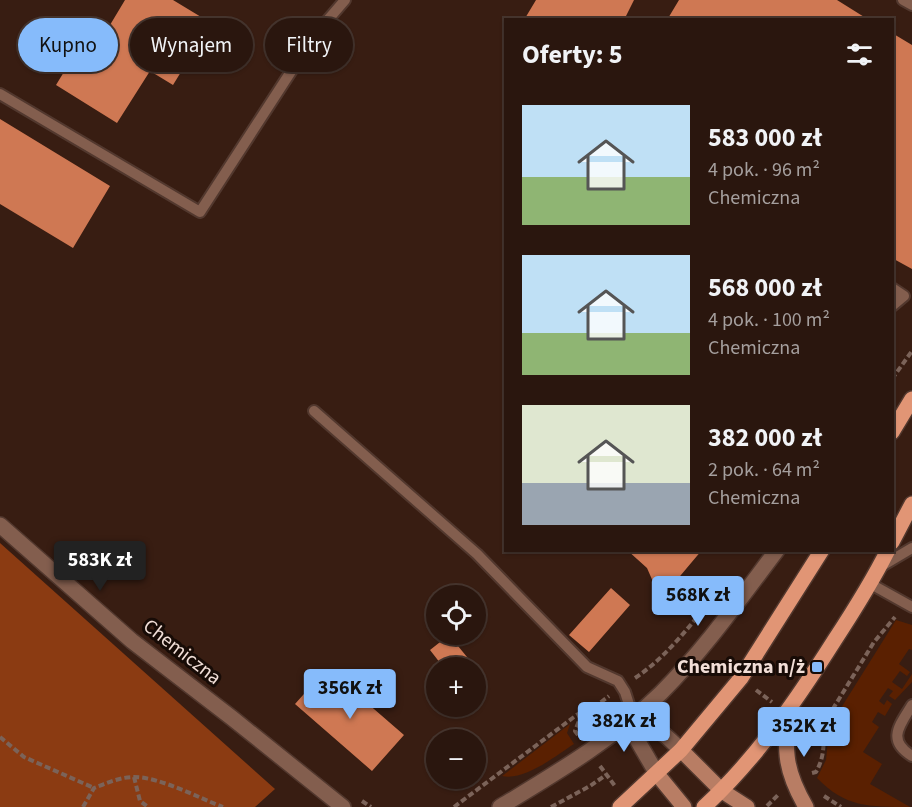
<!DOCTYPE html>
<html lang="pl">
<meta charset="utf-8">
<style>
body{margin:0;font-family:"Source Sans 3",sans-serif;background:#36231c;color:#f1f3f6;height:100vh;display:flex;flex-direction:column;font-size:22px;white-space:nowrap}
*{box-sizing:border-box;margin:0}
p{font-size:20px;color:#a59f9e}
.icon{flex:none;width:33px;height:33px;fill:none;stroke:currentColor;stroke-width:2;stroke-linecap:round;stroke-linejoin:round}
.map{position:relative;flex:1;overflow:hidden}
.details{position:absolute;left:504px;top:18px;width:390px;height:534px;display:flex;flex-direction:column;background:#2a160e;border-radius:0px;box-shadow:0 2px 4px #0004,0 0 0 2px #46352e}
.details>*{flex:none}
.top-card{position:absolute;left:18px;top:18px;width:396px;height:54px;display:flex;gap:12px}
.fabs{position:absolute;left:426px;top:585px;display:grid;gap:12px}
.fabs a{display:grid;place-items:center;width:60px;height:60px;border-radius:50%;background:#2a160e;box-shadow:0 2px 4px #0004,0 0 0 2px #46352e;font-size:30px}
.price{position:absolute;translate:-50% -51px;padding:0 14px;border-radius:6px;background:#86bbfb;color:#111;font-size:20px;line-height:39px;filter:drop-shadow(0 2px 3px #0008)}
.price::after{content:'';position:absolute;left:50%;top:36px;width:18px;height:14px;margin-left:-9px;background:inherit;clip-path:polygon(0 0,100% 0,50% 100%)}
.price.active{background:#222;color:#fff}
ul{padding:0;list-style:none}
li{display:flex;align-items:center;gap:18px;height:150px;padding:0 18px}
li span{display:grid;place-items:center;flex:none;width:168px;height:120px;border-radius:0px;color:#555}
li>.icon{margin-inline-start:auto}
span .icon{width:72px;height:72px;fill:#fffc;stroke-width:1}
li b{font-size:26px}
h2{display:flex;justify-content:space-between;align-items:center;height:72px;padding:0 18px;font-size:26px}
.chip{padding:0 21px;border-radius:27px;background:#2a160e;box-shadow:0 2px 4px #0004,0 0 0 2px #46352e;font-size:21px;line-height:54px}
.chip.active{background:#86bbfb;color:#111}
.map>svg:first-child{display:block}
.green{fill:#5a2001}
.forest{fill:#8b3b12}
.building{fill:#cf7853}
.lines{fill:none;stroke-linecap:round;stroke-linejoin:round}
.service-casing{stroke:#52382e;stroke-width:14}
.minor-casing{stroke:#52382e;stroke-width:18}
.secondary-casing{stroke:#52382e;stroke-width:18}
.primary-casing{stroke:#52382e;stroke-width:18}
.path{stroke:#7b6359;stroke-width:4;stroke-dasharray:6 3;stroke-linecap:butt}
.service{stroke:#835e4e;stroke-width:10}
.minor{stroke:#835e4e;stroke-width:15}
.secondary{stroke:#b87d64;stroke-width:15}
.primary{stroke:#e19575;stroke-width:15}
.poi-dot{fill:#86bbfb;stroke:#170b06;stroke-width:2}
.labels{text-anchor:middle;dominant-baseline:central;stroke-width:6;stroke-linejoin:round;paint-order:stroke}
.street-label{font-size:20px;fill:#f1ded7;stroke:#170b06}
.poi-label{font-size:20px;font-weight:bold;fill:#f1ded7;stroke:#170b06;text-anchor:end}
</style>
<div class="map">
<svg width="912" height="807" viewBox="0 0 912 807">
<rect width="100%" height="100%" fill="#381d12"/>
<path class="green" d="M896,620L912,625V650L909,649L899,664L910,672L907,676L900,671L892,682L902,689L912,674V682L895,700L889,696L893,691L888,688L879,701L884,705L887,700L892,704L885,716L878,712L872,722L879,727L863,752L882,764L870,784L910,807C868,807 845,807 817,778L826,760L828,740L836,716Z
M570,724L567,733L574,744C555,756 525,781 502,776Z"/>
<path class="forest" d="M0,543L275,789L255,807H0Z"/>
<path class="building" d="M125,0H173L211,23L173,85L150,71L117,123L56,85L70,62L83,70Z
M536,0H634L624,20H524Z
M679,0H837L869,20H667Z
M892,33L912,45V269L892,258Z
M0,119L110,186L73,248L0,204Z
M627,550H702L670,588L664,582L654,584L647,568Z
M611,588L630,605L589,652L569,635Z
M449,635L476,668H444L430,650Z
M329,670L404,735L372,771L295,704L320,676L322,678Z"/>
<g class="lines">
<g class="service-casing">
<path id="service" d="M903,0L912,5
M0,94L200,212L314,36L345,0
M892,288L904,296L892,306
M314,411L477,554L587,667L618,681L625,692L633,717
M880,567L912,548
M869,583L912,607
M912,705C900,725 886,740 912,756"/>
</g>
<g class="minor-casing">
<path id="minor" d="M0,525L132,641L232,718L343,807
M633,717L636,738L657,774
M633,717C653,722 666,736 681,750
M500,807C556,773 614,739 661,693C704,650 740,599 777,550"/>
</g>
<g class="secondary-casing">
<path id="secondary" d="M787,713C785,753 785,771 806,807
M681,750L722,791L747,807
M657,774L684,807"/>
</g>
<g class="primary-casing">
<path id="primary" d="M892,432L912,399
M892,542L912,504
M620,807L681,750L741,678L822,550
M704,807C756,759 796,701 834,641C853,612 872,582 888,550"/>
</g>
<path class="path" d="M892,379L912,351
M635,678C668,656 693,622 718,591
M756,690L772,702
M578,735L575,731L580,718L609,696
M0,737L24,757L94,788
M808,746L815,731L823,725L874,642L895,617
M600,766L615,786
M812,773L816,772C825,756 824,742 823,725
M134,777L140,801L148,807
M824,796L841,807
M362,801L371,807
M767,806L778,795
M83,807L94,788C107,783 120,777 134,777C160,777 199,798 223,807
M454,807L578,714L580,718
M551,807L590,786L606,775"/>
<use href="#service" class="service"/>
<use href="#minor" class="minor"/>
<use href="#secondary" class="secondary"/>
<use href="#primary" class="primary"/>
</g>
<rect class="poi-dot" x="811" y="661" width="12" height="12" rx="3"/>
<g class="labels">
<g class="street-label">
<text transform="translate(182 652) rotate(38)">Chemiczna</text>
</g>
<g class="poi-label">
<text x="805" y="667">Chemiczna n/ż</text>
</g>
</g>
</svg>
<div class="fabs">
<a><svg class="icon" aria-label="locate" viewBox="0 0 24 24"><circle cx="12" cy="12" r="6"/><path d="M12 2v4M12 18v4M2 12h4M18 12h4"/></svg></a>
<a>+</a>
<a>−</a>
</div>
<b class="price active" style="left:100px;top:592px">583K zł</b>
<b class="price" style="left:698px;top:627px">568K zł</b>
<b class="price" style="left:350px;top:720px">356K zł</b>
<b class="price" style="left:624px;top:753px">382K zł</b>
<b class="price" style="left:804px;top:758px">352K zł</b>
<div class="top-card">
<a class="chip active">Kupno</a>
<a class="chip">Wynajem</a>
<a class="chip">Filtry</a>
</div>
<section class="details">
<h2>Oferty: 5<svg class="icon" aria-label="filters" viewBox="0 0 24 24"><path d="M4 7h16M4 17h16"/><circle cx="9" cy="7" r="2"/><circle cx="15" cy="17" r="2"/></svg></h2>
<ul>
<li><span style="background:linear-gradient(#bfe0f5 60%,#8fb573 0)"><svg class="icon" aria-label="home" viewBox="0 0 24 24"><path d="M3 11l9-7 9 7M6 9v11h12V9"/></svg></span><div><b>583 000 zł</b><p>4 pok. · 96 m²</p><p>Chemiczna</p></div></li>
<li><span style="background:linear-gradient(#bfe0f5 65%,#8fb573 0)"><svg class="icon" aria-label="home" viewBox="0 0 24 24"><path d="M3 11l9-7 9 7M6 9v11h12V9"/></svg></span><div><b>568 000 zł</b><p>4 pok. · 100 m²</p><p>Chemiczna</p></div></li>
<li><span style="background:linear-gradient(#dfe7d0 65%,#9aa5b1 0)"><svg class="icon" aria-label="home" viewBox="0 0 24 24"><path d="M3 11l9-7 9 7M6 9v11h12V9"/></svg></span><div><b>382 000 zł</b><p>2 pok. · 64 m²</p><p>Chemiczna</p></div></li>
</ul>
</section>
</div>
